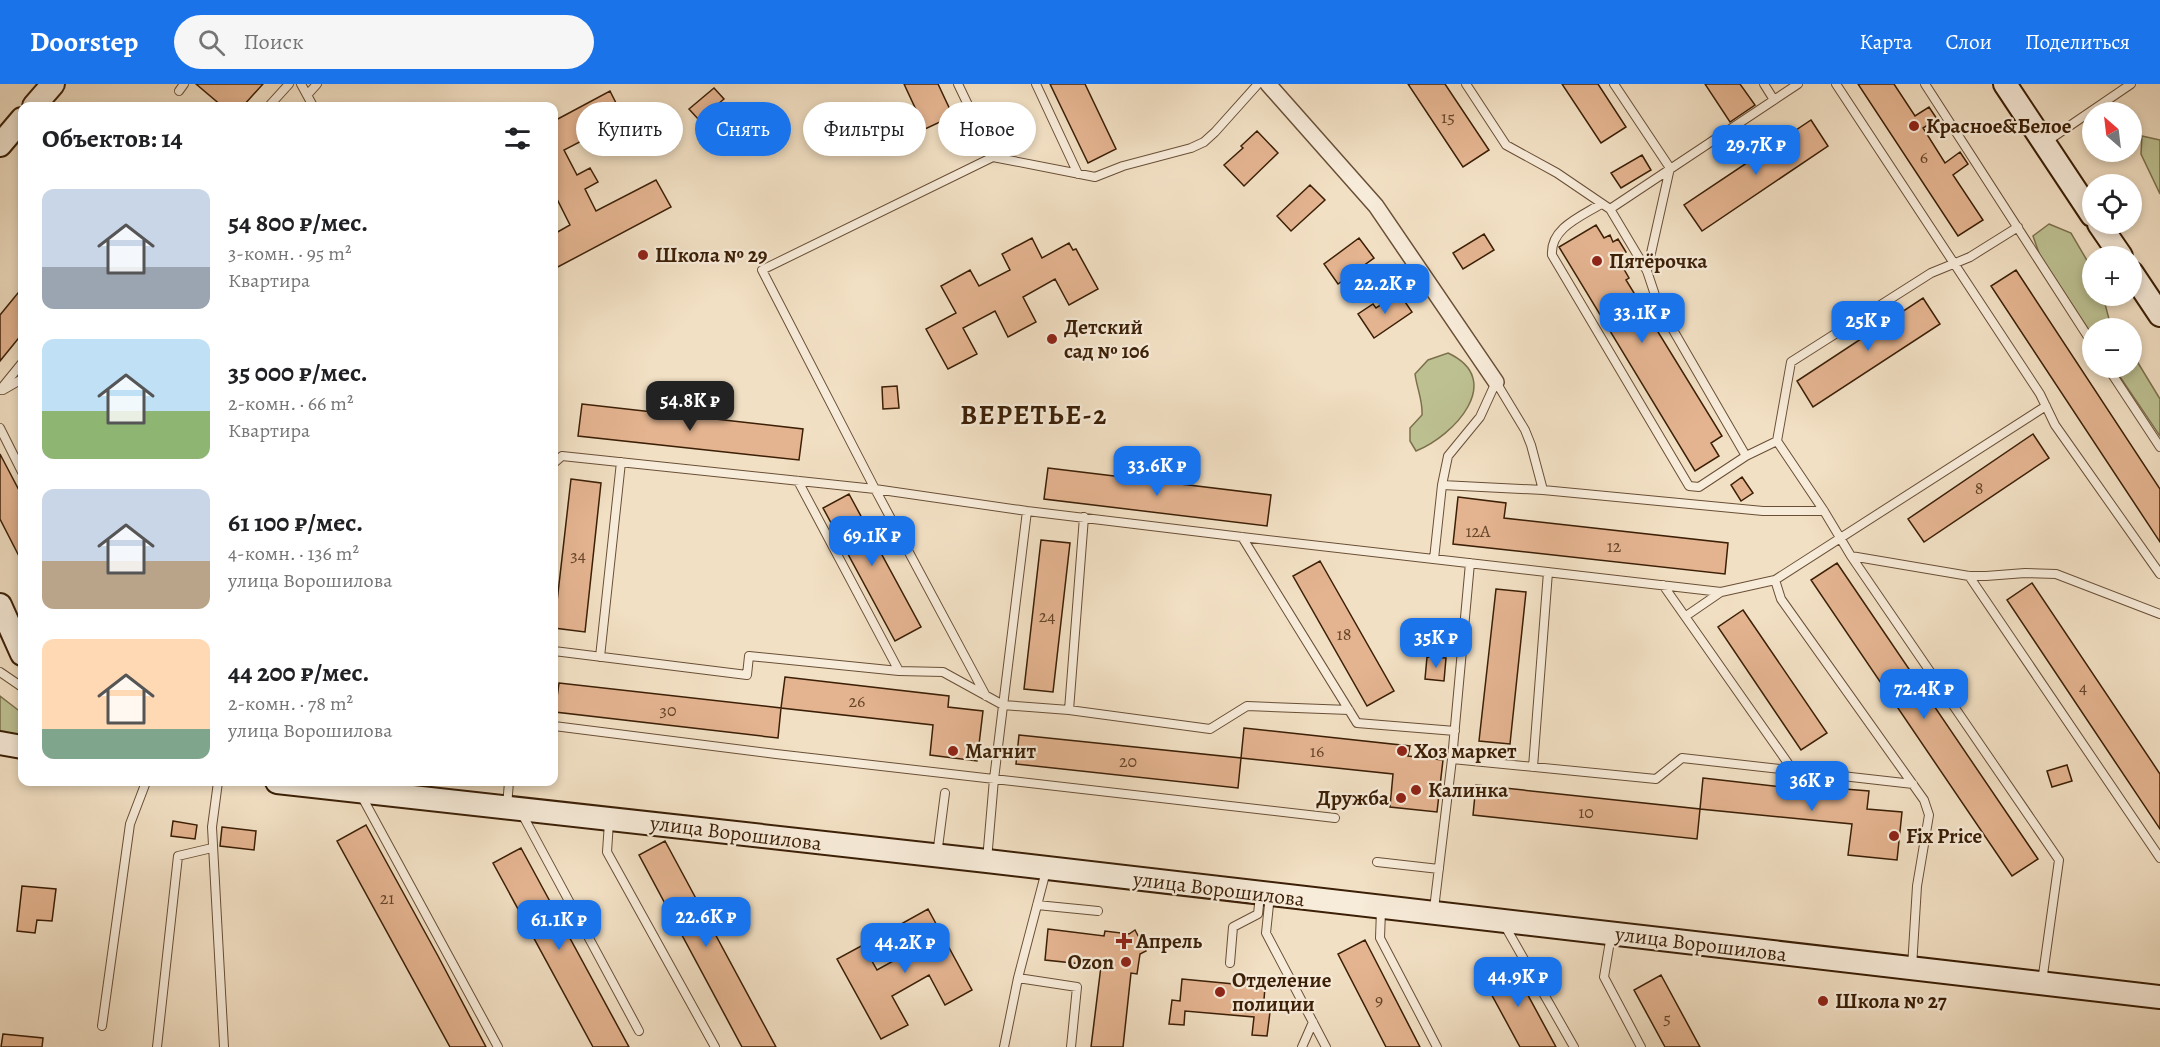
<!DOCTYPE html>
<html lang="ru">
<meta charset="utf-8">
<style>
body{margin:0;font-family:Alegreya,serif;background:#f6f6f6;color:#202124;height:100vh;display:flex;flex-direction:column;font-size:22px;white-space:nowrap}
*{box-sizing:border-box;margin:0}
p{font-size:20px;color:#757577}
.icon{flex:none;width:33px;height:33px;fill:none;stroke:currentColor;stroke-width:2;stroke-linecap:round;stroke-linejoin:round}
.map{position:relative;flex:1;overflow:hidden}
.details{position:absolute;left:18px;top:18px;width:540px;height:684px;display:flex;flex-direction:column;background:#fff;border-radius:12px;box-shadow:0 3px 9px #0003}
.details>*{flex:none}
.top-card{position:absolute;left:576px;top:18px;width:570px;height:54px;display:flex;gap:12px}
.needle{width:39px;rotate:332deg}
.buttons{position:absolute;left:2082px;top:18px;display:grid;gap:12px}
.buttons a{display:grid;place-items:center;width:60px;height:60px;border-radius:50%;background:#fff;box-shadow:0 3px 9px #0003;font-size:30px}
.price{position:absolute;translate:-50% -51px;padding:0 14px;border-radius:12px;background:#1a73e8;color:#fff;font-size:20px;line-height:39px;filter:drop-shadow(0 2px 3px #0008)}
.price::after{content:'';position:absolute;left:50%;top:36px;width:18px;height:14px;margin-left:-9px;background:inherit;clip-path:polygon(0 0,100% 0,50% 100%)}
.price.active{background:#222;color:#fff}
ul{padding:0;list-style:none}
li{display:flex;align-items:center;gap:18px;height:150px;padding:0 24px}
li span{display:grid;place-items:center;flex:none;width:168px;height:120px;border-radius:12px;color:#555}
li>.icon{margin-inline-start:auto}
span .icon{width:72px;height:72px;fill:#fffc;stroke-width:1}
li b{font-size:26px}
h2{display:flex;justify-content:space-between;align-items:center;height:72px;padding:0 24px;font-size:26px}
.pill{padding:0 21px;border-radius:27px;background:#fff;box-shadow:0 3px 9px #0003;font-size:21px;line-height:54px}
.pill.active{background:#1a73e8;color:#fff}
header{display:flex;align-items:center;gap:36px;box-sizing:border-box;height:84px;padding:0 30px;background:#1a73e8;color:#fff}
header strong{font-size:28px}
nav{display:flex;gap:33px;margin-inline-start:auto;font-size:21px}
.search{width:420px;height:54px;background:#f6f6f6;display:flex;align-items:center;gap:15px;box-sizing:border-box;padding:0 21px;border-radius:33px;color:#757577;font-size:22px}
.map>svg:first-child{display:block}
.green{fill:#bdc192;stroke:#7c704c;stroke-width:1.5}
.building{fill:#e4b490;stroke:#3b1f06;stroke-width:1.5}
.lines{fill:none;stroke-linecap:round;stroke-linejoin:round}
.lane-casing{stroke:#694f36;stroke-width:10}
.street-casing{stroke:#694f36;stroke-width:18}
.secondary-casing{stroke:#3b1f06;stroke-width:26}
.lane{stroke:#f7ebd9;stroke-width:8}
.street{stroke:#f7ebd9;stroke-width:15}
.secondary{stroke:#f7ebd9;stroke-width:22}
.poi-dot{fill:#8f2418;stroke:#f7ebd9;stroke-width:2}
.labels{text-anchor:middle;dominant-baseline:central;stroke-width:4.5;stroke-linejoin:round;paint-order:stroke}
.number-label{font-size:18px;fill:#654428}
.poi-label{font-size:21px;font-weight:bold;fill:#3b1f06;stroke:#f7ebd9;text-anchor:start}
.street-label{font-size:21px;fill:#3b1f06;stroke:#f7ebd9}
.district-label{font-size:27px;font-weight:bold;letter-spacing:1.5px;fill:#3b1f06;stroke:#f7ebd9}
</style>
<header>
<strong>Doorstep</strong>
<div class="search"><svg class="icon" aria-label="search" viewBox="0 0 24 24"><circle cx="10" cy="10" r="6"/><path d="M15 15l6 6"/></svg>Поиск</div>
<nav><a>Карта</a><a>Слои</a><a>Поделиться</a></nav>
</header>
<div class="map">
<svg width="2160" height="963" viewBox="0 0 2160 963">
<rect width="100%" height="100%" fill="#f2e0c4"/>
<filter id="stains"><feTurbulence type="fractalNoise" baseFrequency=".00333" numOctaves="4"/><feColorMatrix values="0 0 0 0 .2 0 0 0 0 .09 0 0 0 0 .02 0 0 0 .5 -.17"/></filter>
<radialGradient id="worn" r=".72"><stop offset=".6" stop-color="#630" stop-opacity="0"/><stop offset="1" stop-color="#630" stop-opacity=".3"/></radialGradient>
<path class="green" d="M2142,52L2160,56V110L2141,70Z
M2049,140L2071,149L2092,185V212H2103L2110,239L2114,244H2092V251L2040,172L2033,152Z
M1448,269C1506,296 1454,352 1416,367L1410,357V344L1422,331C1423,317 1417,305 1415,290L1428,276Z
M2132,269L2160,315V352L2114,284H2132Z
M0,612L22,629V648L18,651H0Z"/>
<path class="building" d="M196,0H263L243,22H222Z
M904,0H938L953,32L925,45Z
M1050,0H1085L1116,65L1088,79Z
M1408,0H1445L1489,66L1463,83Z
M1562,0H1598L1626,43L1601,59Z
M1705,0H1740L1755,21L1730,38Z
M1858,0H1894L1915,32L1929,23L1937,35L1923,44L1945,79L1960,68L1968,80L1953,91L1983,136L1958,152Z
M714,4L724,15L699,36L689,25Z
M610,7L624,35L564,66L577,91L590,84L598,98L585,105L596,127L656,96L671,123L554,185V150L570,141L554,109V37Z
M1811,36L1828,62L1702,147L1684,121Z
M1257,47L1278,69L1244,102L1224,81L1243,64L1241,62Z
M1642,71L1651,86L1621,104L1611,89Z
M1310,101L1325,116L1291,147L1277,132Z
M1596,141L1604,154L1610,151L1613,158L1618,155L1626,168L1621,171L1625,178L1621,180L1629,194L1626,196L1642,222L1631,228L1644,249L1655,243L1722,352L1711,359L1719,372L1695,387L1559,163Z
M1484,150L1494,166L1463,185L1453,169Z
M1032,154L1042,174L1069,159L1073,166L1076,165L1098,205L1069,221L1055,195L1023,213L1036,238L1008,253L995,227L963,244L977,270L948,285L926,245L956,229L941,202L970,186L979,202L1010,186L1002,170Z
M1359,154L1374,174L1338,200L1324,180Z
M2016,186L2160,405V458L1991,202Z
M22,204V250L0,277V231Z
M1399,209L1412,228L1374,254L1358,230L1373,220L1376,224Z
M1923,214L1940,240L1813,323L1797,297Z
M897,302L899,324L883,325L882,303Z
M582,320L803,345L799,376L578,352Z
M2033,350L2049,374L1924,458L1908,435Z
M0,370L22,412V478L0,435Z
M1048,384L1271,411L1267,442L1044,415Z
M1742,393L1753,409L1741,417L1731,401Z
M571,395L601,399L585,548L554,544Z
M849,410L921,543L895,557L823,424Z
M1458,413L1506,419L1504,434L1728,459L1725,490L1453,460Z
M1041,456L1070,459L1053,608L1024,605Z
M1320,477L1394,607L1367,622L1293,492Z
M1837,479L2038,775L2012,792L1811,496Z
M2032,499L2160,690V745L2007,516Z
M1496,505L1526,508L1510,660L1479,657Z
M1743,526L1827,649L1801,666L1718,543Z
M1427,573L1446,574L1444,597L1425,595Z
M785,593L949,612L948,623L983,627L977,677L930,671L933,641L781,624Z
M559,599L781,624L778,654L555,628Z
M1244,644L1410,662L1408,672L1443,676L1437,728L1390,723L1393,690L1241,674Z
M1019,651L1241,674L1238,704L1016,680Z
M2067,681L2072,697L2052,703L2047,687Z
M1703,694L1844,710L1845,705L1869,707L1867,725L1902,728L1897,776L1848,771L1852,740L1700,725Z
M1476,701L1700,725L1697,755L1473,731Z
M173,737L197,741L195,755L171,752Z
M366,741L438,872L486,963H450L337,757Z
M222,743L256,747L254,766L220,762Z
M665,757L776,963H742L639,771Z
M521,764L629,963H593L493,779Z
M22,802L56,805L52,837L37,836L35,849L17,847Z
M928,825L972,906L945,921L929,891L892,912L908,941L881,955L837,875L863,861L877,886L915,865L901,840Z
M1048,845L1104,852L1105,847L1129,850L1135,846L1146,867L1140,870L1137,890L1131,889L1123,963H1091L1101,882L1045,876Z
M1365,856L1420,963H1386L1338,870Z
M1510,878L1556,963H1520L1482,893Z
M1661,891L1700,963H1665L1634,906Z
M1182,895L1265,903L1263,928H1270L1267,952L1252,951L1254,933L1185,927L1184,941L1169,940L1172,916L1180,917Z
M3,950L43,954L42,963H1Z"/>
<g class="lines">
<g class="lane-casing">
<path id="lane" d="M301,0L313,22
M958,0L993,73
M1036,0L1078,90
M1466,0L1506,61L1557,89L1610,125L1798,0
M1614,0L1670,84L1647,187
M1764,0L1774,16
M1836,0L2040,310L2055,341L2160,490
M1925,0L2092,259
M179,7L184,0
M308,10L317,0
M269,22L289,0
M2046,58L2131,0
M1601,120C1582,132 1550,144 1552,171L1689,402L1699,403L1746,372
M1610,125L1647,187L1658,220L1746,372L1777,357L1824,427L1851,472L1969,492H1986L2025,489L2056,490L2160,530
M2108,284L2160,363
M1496,298L1525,346L1531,361L1543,406
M0,306L22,279
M3,306L22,295
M0,344L22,388
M1777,357L1791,278L1931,189L1970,173L2018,143
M554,379L562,372L875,405L1027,427L1242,453L1721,508
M1442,401L1448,372L1480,333L1496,298
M1242,453L1357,639L1455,647
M1851,472L2059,776L2042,898
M1434,475L1442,401L1543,406L1763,427H1824
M1969,492L2160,774
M1775,496L1781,515L1924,716L1929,731L1917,802L1912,883
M1663,501L1792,685
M1686,532L1721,508L1775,496L2046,322
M554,567L747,591L749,572L899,587L798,397
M600,573L621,378
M899,587L943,588L1003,621L1069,626L1084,433
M0,588L22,603
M986,612L875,405L762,186L993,73L1095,93L1123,82L1191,64L1204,58L1215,48L1258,0
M1069,626L1210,645L1247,622L1349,626
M554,642L776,670L1335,734
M1452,675L1656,695L1682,674L1913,700
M1533,683L1548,488
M218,698L212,743L224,963
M361,711L498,963
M507,722L509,698
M521,728L639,947
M609,738L607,768L715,963
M937,771L945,709
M987,776L994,695L1027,427
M1377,778L1439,785
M1270,811L1266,849L1326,963
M1037,821L1098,827
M1434,825L1452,675L1470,479
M1381,826L1380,854L1437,963
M1505,842L1574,963
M1611,851L1604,893L1641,963
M1230,879L1233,843L1258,830L1260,811
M1018,894L1077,903L1071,963
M102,942L130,740L146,698
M157,963L178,772L212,764
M1004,963L1018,894L1046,787
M1302,963L1313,938"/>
</g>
<g class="street-casing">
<path id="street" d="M1268,0L1376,122L1496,298"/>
</g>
<g class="secondary-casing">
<path id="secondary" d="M2005,0L2092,131
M34,22L53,0
M0,61L22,35
M2099,140L2121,172
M2132,189L2160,231
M0,521L22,570
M0,659L22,663
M277,698L987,777L2160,913"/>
</g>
<use href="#lane" class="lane"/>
<use href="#street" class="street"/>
<use href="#secondary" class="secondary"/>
</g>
<g class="poi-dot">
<circle cx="1914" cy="42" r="6"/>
<circle cx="643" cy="171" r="6"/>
<circle cx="1597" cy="177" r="6"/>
<circle cx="1052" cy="255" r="6"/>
<circle cx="953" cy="667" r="6"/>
<circle cx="1402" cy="667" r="6"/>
<circle cx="1416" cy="706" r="6"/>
<circle cx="1401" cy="714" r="6"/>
<circle cx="1894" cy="752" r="6"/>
<path d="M1121 848h6v6h6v6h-6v6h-6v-6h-6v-6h6z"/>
<circle cx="1126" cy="878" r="6"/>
<circle cx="1220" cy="908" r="6"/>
<circle cx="1823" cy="917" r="6"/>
</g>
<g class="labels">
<g class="number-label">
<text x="1448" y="33">15</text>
<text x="1924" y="73">6</text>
<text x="1979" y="404">8</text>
<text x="1478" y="447">12А</text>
<text x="1614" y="462">12</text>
<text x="578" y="471">34</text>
<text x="1047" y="532">24</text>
<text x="1344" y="550">18</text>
<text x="2083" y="603">4</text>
<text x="857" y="617">26</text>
<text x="668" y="626">30</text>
<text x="1317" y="667">16</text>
<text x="1128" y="677">20</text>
<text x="1586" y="728">10</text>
<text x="387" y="814">21</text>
<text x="1379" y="916">9</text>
<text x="1667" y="934">5</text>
</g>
<g class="poi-label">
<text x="1926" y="42">Красное&amp;Белое</text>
<text x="655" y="171">Школа № 29</text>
<text x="1609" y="177">Пятёрочка</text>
<text x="1064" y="243">Детский<tspan x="1064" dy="24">сад № 106</tspan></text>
<text x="965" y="667">Магнит</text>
<text x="1414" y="667">Хоз маркет</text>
<text x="1428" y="706">Калинка</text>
<text x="1389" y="714" text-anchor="end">Дружба</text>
<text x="1906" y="752">Fix Price</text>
<text x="1136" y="857">Апрель</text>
<text x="1114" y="878" text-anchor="end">Ozon</text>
<text x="1232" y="896">Отделение<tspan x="1232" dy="24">полиции</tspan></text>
<text x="1835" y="917">Школа № 27</text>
</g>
<g class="street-label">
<text transform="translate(736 749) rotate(7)">улица Ворошилова</text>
<text transform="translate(1219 805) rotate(7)">улица Ворошилова</text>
<text transform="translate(1701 860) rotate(7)">улица Ворошилова</text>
</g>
<g class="district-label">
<text x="1034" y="331">ВЕРЕТЬЕ-2</text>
</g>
</g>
<rect width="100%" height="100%" filter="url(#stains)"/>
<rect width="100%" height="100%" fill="url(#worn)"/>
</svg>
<div class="buttons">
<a><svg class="needle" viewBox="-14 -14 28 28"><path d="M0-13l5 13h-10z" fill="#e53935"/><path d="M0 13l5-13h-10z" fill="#757577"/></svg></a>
<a><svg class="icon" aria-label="locate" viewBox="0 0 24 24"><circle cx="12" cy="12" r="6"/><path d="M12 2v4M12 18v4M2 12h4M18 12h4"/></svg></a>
<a>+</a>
<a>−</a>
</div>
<b class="price" style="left:1756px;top:92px">29.7K ₽</b>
<b class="price" style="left:1385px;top:231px">22.2K ₽</b>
<b class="price" style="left:1642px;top:260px">33.1K ₽</b>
<b class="price" style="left:1868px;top:268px">25K ₽</b>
<b class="price active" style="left:690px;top:348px">54.8K ₽</b>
<b class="price" style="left:1157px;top:413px">33.6K ₽</b>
<b class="price" style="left:872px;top:483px">69.1K ₽</b>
<b class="price" style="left:1436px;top:585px">35K ₽</b>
<b class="price" style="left:1924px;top:636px">72.4K ₽</b>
<b class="price" style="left:1812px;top:728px">36K ₽</b>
<b class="price" style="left:706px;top:864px">22.6K ₽</b>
<b class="price" style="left:559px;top:867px">61.1K ₽</b>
<b class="price" style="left:905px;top:890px">44.2K ₽</b>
<b class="price" style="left:1518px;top:924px">44.9K ₽</b>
<div class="top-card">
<a class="pill">Купить</a>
<a class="pill active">Снять</a>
<a class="pill">Фильтры</a>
<a class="pill">Новое</a>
</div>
<section class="details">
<h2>Объектов: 14<svg class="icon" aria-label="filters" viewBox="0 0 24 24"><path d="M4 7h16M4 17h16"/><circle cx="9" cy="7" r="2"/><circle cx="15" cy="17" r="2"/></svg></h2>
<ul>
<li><span style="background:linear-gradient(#c9d6e8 65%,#9aa5b1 0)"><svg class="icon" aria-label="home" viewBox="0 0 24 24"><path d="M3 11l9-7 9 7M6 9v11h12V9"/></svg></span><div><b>54 800 ₽/мес.</b><p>3-комн. · 95 m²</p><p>Квартира</p></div></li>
<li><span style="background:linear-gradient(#bfe0f5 60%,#8fb573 0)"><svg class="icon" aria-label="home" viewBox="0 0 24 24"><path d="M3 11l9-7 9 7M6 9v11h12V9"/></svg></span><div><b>35 000 ₽/мес.</b><p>2-комн. · 66 m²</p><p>Квартира</p></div></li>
<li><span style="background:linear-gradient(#c9d6e8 60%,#b9a48a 0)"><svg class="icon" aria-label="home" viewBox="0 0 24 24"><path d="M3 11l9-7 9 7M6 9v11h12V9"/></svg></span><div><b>61 100 ₽/мес.</b><p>4-комн. · 136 m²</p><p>улица Ворошилова</p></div></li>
<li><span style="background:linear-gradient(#ffd9b3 75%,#7fa58c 0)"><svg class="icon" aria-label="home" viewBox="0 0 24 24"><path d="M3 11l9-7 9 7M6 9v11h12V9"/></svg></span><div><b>44 200 ₽/мес.</b><p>2-комн. · 78 m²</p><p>улица Ворошилова</p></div></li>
</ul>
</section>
</div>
